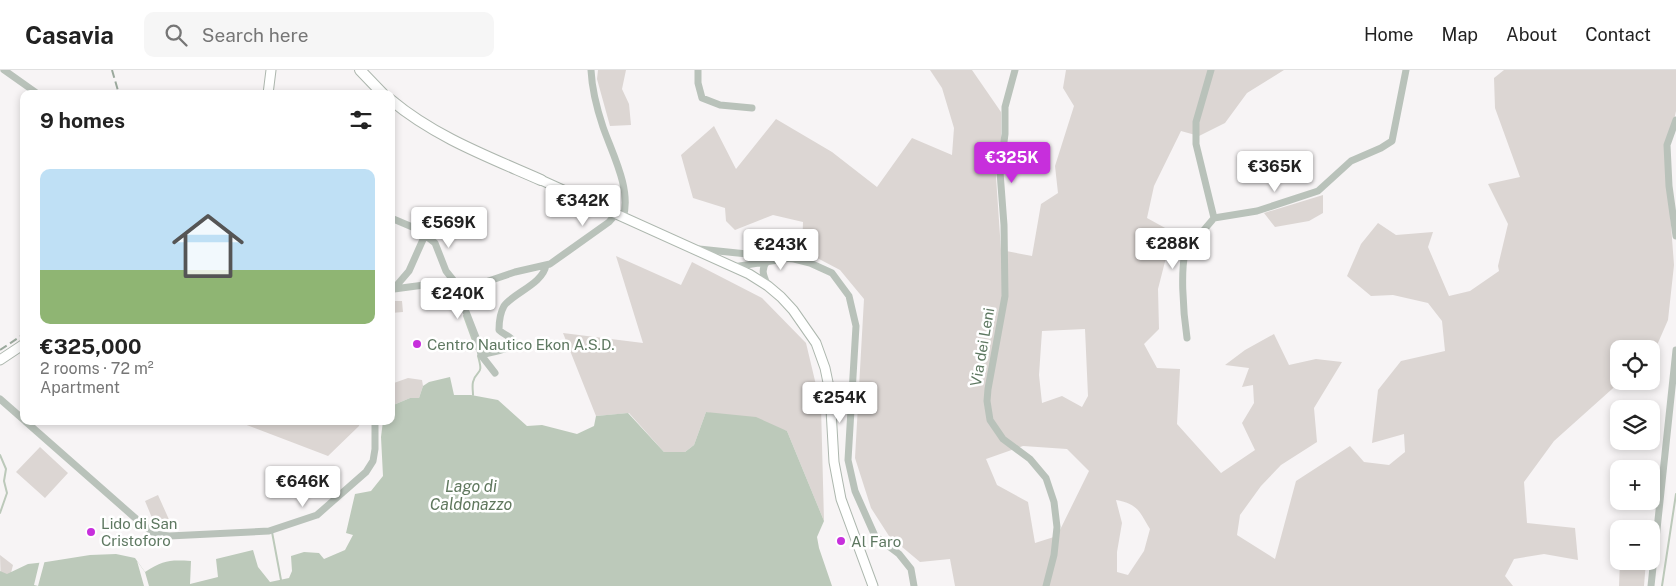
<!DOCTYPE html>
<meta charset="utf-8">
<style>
body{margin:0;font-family:"Public Sans",sans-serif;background:#f6f6f6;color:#222;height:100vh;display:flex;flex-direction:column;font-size:19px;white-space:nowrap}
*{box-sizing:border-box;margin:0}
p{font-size:16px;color:#767676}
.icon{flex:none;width:28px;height:28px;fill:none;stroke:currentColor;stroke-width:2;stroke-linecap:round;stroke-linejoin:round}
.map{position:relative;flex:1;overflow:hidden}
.side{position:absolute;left:20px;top:20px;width:375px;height:335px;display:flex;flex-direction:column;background:#fff;border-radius:10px;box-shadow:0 2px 8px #0003}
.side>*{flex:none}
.buttons{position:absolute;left:1610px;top:270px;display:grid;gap:10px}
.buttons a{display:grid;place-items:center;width:50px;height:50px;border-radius:10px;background:#fff;box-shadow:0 2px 8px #0003;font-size:25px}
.price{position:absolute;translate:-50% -42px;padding:0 11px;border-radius:5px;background:#fff;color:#222;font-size:16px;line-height:32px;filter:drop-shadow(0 1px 2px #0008)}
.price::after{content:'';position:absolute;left:50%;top:30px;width:15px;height:11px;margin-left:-8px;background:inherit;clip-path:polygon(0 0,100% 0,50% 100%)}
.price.selected{background:#c72fdc;color:#fff}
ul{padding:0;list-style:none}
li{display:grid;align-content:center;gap:10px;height:265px;padding:0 20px}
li+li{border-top:1px solid #e0e0e0}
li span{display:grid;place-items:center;height:155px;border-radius:10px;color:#555}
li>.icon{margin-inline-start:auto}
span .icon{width:90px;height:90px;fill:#fffc;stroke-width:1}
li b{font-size:21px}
h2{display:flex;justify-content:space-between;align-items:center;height:60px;padding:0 20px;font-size:21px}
header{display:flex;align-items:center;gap:30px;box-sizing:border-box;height:70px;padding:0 25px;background:#fff;border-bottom:1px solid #e0e0e0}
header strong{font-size:24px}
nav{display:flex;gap:28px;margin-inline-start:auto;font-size:18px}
.search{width:350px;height:45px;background:#f6f6f6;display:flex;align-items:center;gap:12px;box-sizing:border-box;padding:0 18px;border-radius:10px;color:#767676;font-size:19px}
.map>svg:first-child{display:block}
.green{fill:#dcd6d3;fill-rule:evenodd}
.water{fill:#bcc9ba}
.pier{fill:#f7f4f5}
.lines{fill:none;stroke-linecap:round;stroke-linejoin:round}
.stream{stroke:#bcc9ba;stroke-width:2}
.major-casing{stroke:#adb7ae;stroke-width:11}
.highway-casing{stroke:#adb6ae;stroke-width:12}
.minor{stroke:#b9c2ba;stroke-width:7}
.major{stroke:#fff;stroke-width:9}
.highway{stroke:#fff;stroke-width:10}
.rail{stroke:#9ba99d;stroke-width:2;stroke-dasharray:8 4;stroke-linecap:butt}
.poi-dot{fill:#c72fdc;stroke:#fff;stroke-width:2}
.labels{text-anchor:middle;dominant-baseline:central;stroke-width:5;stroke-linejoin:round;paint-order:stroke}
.poi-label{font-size:15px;fill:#5e7861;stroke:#fff;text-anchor:start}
.street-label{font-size:15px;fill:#5e7861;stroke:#fff}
.water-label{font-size:16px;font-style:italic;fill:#60785e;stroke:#fff}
</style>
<header>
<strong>Casavia</strong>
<div class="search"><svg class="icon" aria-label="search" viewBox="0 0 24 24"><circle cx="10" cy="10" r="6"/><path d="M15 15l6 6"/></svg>Search here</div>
<nav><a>Home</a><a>Map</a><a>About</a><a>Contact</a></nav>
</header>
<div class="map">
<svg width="1676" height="516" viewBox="0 0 1676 516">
<rect width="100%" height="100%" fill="#f7f4f5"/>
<path class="green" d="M598,0H626L622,19L629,34L631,55L610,56L597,9Z
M930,0H972L1001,42V74L996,107L1001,180L1032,186L1041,134L1058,123L1055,96L1074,36L1063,18L1066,0H1284L1247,23L1225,53L1199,66L1181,61L1154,116L1147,148L1167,159L1170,172L1158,219L1159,259L1144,274L1157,298L1180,299L1177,354L1221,403L1255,380L1242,353L1254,333L1253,315L1242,317L1249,298L1225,295L1245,280L1274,264L1289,295L1316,289L1342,292L1314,338L1317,372L1281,395L1261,416L1240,445L1237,465L1275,489L1296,411L1350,376L1364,392L1389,395L1405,382L1404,364L1372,373L1378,320L1401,291L1445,281L1442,251L1428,233L1393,225L1371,226L1347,206L1361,174L1378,153L1396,165L1433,162L1428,177L1449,226L1470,221L1499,201L1498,196L1508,154L1488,114L1520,107L1495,38L1494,8L1504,0H1676V41L1666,88L1674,195L1668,250L1654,282L1651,285V279H1619V311H1621L1554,371L1524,412L1527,453L1575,458L1578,490L1544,484L1514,489L1505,506L1513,516H955L950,489L920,492L889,466L871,438L855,388L864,229L840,200L802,180L803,152L773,145L735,160L726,151L725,138L693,128L681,85L714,56L736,99L776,49L832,82L877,117L912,68L952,85L954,58L942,18ZM1085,259L1088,326L1082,337L1062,326L1042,333L1039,305L1042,261ZM1023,376L1067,379L1089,401L1057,466L1035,473L1028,432L997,415L986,389ZM1116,430C1138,434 1139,441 1150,459L1144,481L1128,505L1117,502V482L1122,453Z
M1276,85L1281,93C1266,100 1253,103 1237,96Z
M1323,125V143L1309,151L1275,157L1264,143Z
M616,186L681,215L692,192L762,228L806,273L821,336L824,451L787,361L706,342L694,375L685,382H664L629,343L596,346L563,263L643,273Z
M391,231H402L403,242L391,243Z
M408,308L422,310L423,316L419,328H410L391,336V314Z
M236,351H360L359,356L328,386Z
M40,377L68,403L45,428L16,402Z
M158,425L171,454L157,460L145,431Z
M1622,452H1649L1648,459H1621Z
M0,485L13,495L11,503L1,516Z
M1620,491H1646L1644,516H1619Z"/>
<path class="water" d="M450,307L454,325H471L498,330L527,356L542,355L577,364L594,356L596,346L628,343L664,382H685L694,375L706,342L756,347L787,361L824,451L817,467L819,478L832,516H0V501L7,504L28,494L46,492L90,485L116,484L135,488L145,502C164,490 169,490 191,491L190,514L218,507L216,489L253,480L258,497L270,512L289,508L292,501L291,486L304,482L319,483L324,489L345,480L353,465L346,463L355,424L371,421L383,406L381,367L383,351H391V336L410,328H419L423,316L429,312Z"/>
<path class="pier" d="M40,490H45L38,516L34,515Z
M137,491L145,502L149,516H144Z"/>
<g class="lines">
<path class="stream" d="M464,246L476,279
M473,325C473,321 472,316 473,312C477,298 484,307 478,286
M0,385L6,399L4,411L7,423L0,443
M272,462L281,510
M1662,516L1676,424"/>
<g class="major-casing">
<path id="major" d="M268,24L271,0
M541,110L749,204L768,216L781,227L793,240L816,273L825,298L830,322L834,392L841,429L873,516
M0,290L24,274"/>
</g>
<g class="highway-casing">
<path id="highway" d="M360,0L383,24
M391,30C435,67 489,87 541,110"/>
</g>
<path class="minor" d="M4,0L38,24
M591,0C592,20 597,39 603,57C612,83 632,120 623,148
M698,0V13L702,28L720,35L752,38
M1015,0L1005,37V64L1000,102L1004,155L1005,226L988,319L987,331L990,350L1003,369L1030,389L1046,408L1054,432L1057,457L1054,485L1046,516
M1211,0L1196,52V74L1214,148L1257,141L1318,121L1351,91L1381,78L1392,71L1406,0
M1676,50L1667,75L1669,116L1676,166
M391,148L417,159L435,173L446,201L454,211L463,217L474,216L515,202L550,194L609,152L615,145
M699,179L794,189L810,193L832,203L849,226L856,256L848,390L855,421L875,466L899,484L911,499L914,516
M767,191C760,200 764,207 768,216
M733,197L778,190
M454,211L479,275L481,285
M394,219L454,211
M391,222L409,201L425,165
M1187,268C1184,248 1178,189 1189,173C1193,168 1199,165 1204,160C1207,156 1211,152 1214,148
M481,285C490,282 509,280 515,273C511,266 504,265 499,260C499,253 500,243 504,236C513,223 543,214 546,195
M481,285L495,303
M0,329L24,350
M25,351L142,454L155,464L169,466L269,461L317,445L366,402L373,391L375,379V351
M1651,516L1676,280"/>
<use href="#major" class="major"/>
<use href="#highway" class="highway"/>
<path class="rail" d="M112,0L119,24
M0,280L24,264"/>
</g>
<g class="poi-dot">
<circle cx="417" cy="274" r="5"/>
<circle cx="91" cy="462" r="5"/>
<circle cx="841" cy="471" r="5"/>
</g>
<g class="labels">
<g class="poi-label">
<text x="427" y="274">Centro Nautico Ekon A.S.D.</text>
<text x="101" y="453">Lido di San<tspan x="101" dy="17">Cristoforo</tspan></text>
<text x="851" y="471">Al Faro</text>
</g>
<g class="street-label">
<text transform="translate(982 277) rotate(-80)">Via dei Leni</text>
</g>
<g class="water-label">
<text x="471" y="416">Lago di<tspan x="471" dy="18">Caldonazzo</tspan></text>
</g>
</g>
</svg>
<div class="buttons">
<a><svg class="icon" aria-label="locate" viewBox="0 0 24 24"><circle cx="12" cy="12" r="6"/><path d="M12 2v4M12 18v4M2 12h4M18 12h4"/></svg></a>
<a><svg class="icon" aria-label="layers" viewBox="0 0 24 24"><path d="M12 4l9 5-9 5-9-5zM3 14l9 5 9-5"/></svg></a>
<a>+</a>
<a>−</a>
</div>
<b class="price selected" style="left:1012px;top:114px">€325K</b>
<b class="price" style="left:1275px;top:123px">€365K</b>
<b class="price" style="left:583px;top:157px">€342K</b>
<b class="price" style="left:449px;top:179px">€569K</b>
<b class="price" style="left:1173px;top:200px">€288K</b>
<b class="price" style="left:781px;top:201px">€243K</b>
<b class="price" style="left:458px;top:250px">€240K</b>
<b class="price" style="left:840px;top:354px">€254K</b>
<b class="price" style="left:303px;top:438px">€646K</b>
<section class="side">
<h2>9 homes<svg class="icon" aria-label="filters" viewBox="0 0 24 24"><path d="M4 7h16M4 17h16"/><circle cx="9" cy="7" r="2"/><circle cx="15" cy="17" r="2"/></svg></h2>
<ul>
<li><span style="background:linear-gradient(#bfe0f5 65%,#8fb573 0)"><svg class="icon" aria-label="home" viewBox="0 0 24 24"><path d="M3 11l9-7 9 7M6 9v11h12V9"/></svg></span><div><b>€325,000</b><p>2 rooms · 72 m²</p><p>Apartment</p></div></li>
</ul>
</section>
</div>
